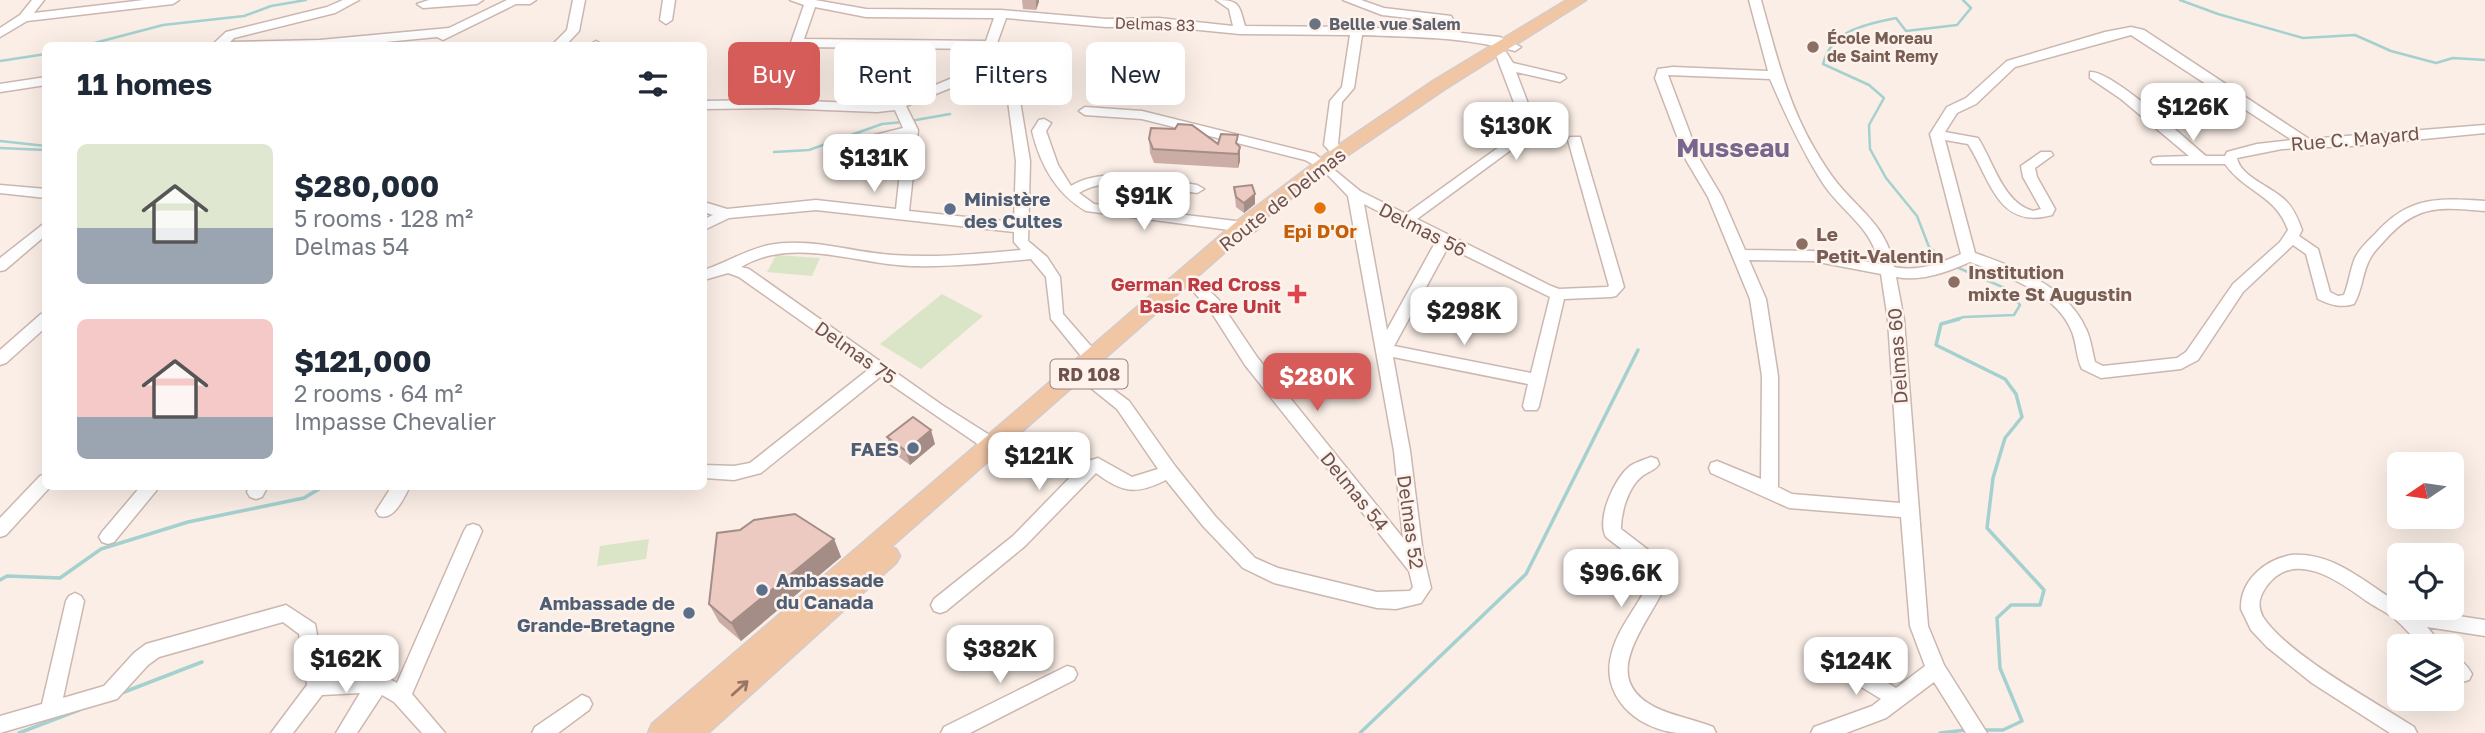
<!DOCTYPE html>
<meta charset="utf-8">
<style>
body{margin:0;font-family:"Golos Text",sans-serif;background:#f6f6f7;color:#1f2937;height:100vh;display:flex;flex-direction:column;font-size:26px;white-space:nowrap}
*{box-sizing:border-box;margin:0}
p{font-size:23px;color:#747a83}
.icon{flex:none;width:38px;height:38px;fill:none;stroke:currentColor;stroke-width:2;stroke-linecap:round;stroke-linejoin:round}
.map{position:relative;flex:1;overflow:hidden}
.side{position:absolute;left:42px;top:42px;width:665px;height:448px;display:flex;flex-direction:column;background:#fff;border-radius:10px;box-shadow:0 7px 28px #0002}
.side>*{flex:none}
.banner{position:absolute;left:728px;top:42px;width:665px;height:63px;display:flex;gap:14px}
.needle{width:46px;rotate:257deg}
.tools{position:absolute;left:2387px;top:452px;display:grid;gap:14px}
.tools a{display:grid;place-items:center;width:77px;height:77px;border-radius:10px;background:#fff;box-shadow:0 7px 28px #0002;font-size:35px}
.price{position:absolute;translate:-50% -60px;padding:0 16px;border-radius:14px;background:#fff;color:#222;font-size:23px;line-height:46px;filter:drop-shadow(0 2px 4px #0008)}
.price::after{content:'';position:absolute;left:50%;top:42px;width:21px;height:16px;margin-left:-10px;background:inherit;clip-path:polygon(0 0,100% 0,50% 100%)}
.price.active{background:#d65c59;color:#fff}
ul{padding:0;list-style:none}
li{display:flex;align-items:center;gap:21px;height:175px;padding:0 35px}
li span{display:grid;place-items:center;flex:none;width:196px;height:140px;border-radius:10px;color:#555}
li>.icon{margin-inline-start:auto}
span .icon{width:84px;height:84px;fill:#fffc;stroke-width:1}
li b{font-size:30px}
h2{display:flex;justify-content:space-between;align-items:center;height:84px;padding:0 35px;font-size:30px}
.pill{padding:0 24px;border-radius:10px;background:#fff;box-shadow:0 7px 28px #0002;font-size:24px;line-height:63px}
.pill.active{background:#d65c59;color:#fff}
.map>svg:first-child{display:block}
.green{fill:#d9e5c6}
.lines{fill:none;stroke-linecap:round;stroke-linejoin:round}
.stream-far1{stroke:#a4d1cf;stroke-width:2.5}
.stream{stroke:#a4d1cf;stroke-width:3.5}
.minor-casing{stroke:#ccb7b0;stroke-width:3}
.major-casing{stroke:#d4cbca;stroke-width:3}
.minor{fill:#fff;fill-rule:evenodd}
.major{fill:#f1c6a5;fill-rule:evenodd}
.wall{fill:#cbada6}
.shaded-wall{fill:#a58d87}
.building{fill:#ecc9c1;stroke:#a58d87;stroke-width:2}
.oneway{stroke:#977668}
.worship-dot{fill:#6b7280;stroke:#fdf3ec;stroke-width:2.5}
.education-dot{fill:#8d6e63;stroke:#fdf3ec;stroke-width:2.5}
.food-dot{fill:#e8710a;stroke:#fdf3ec;stroke-width:2.5}
.service-dot{fill:#5c6f8a;stroke:#fdf3ec;stroke-width:2.5}
.health-dot{fill:#e0444e;stroke:#fdf3ec;stroke-width:2.5}
.labels{text-anchor:middle;dominant-baseline:central;stroke-width:5;stroke-linejoin:round;paint-order:stroke}
.far-street-label{font-size:16px;fill:#70534e;stroke:#fdf3ec}
.far-worship-label{font-size:16px;font-weight:bold;fill:#5b616d;stroke:#fdf3ec;text-anchor:start}
.far-education-label{font-size:16px;font-weight:bold;fill:#785e54;stroke:#fdf3ec;text-anchor:start}
.shield{fill:#fdf3ec;stroke:#9a837d;stroke-width:2}
.shield-label{font-size:18px;font-weight:bold;fill:#70534e}
.street-label{font-size:19px;fill:#70534e;stroke:#fdf3ec}
.service-label{font-size:19px;font-weight:bold;fill:#4e5e75;stroke:#fdf3ec;text-anchor:start}
.food-label{font-size:19px;font-weight:bold;fill:#c56008;stroke:#fdf3ec}
.education-label{font-size:19px;font-weight:bold;fill:#785e54;stroke:#fdf3ec;text-anchor:start}
.health-label{font-size:19px;font-weight:bold;fill:#be3a42;stroke:#fdf3ec;text-anchor:end}
.district-label{font-size:26px;font-weight:bold;fill:#78668c;stroke:#fdf3ec}
</style>
<div class="map">
<svg width="2485" height="733" viewBox="0 0 2485 733">
<rect width="100%" height="100%" fill="#faeee6"/>
<path class="green" d="M776,255L820,258L812,276L767,272Z
M942,294L983,316L921,369L880,344Z
M649,539L646,559L597,566L600,546Z"/>
<g class="lines">
<path class="stream-far1" d="M2180,0L2218,14L2303,38L2355,35L2391,51L2436,63L2453,58L2485,60
M83,46L163,25L244,16L271,6L306,0
M0,61L46,54
M910,121L950,114
M0,141L46,146
M0,148L46,150
M774,152L809,150L882,124L903,122
M1948,262L1929,247L1917,216L1886,178L1870,149L1869,125L1884,98L1869,85L1823,64C1832,30 1866,24 1896,18L1906,31L1957,25L1971,8L1963,0
M1953,320L1964,317L2014,315L2020,305L2007,289L1954,266"/>
<path class="stream" d="M1959,319L1941,324L1936,345L2005,379L2016,394L2022,417L2005,438L1993,478L1987,528L2044,590L2040,605H2011L1997,618L2000,668L2022,721L2003,730H1981
M0,580L7,576L60,578L101,549L188,522L304,498L324,486
M119,694L202,662
M19,733L79,710
M1360,733L1526,574L1638,350
M1940,733L1966,730"/>
<g class="minor-casing">
<path id="minor" d="M32,0H44L34,13L144,0H179L173,4L27,21L0,37V28L20,15Z
M343,0H359L335,13L234,38L230,42L320,40L449,28L507,0H536L530,4H516L443,40L437,37L344,46H211L226,32L327,7Z
M429,0H483L477,4L423,8L417,4Z
M573,0H585L579,31L565,46H551L567,30Z
M663,0H675L672,20L666,24L660,20Z
M790,0H815L866,9L1001,10L1106,19L1159,18L1233,26L1229,9L1216,0C1240,0 1239,5 1245,26L1357,27L1449,32L1443,22L1382,15L1343,0H1361L1384,8L1451,16L1461,33L1500,37L1521,47L1515,51C1466,37 1414,37 1362,35L1354,88L1342,102L1338,144L1346,153L1339,157L1334,156L1324,145L1330,101L1342,87L1350,35L1240,34L1159,26L1106,27L1006,18L990,63L958,85L906,106L918,130L909,211L1014,222L1016,161L1008,101L1010,87L1007,82L1013,78L1017,79L1022,87L1020,101L1030,161L1028,241L1047,257L1060,277L1063,314L1097,353L1109,362L1107,366L1101,368L1085,361L1051,319L1046,277L1031,259C991,263 951,267 911,266C856,264 792,236 741,267L749,269L942,405L1010,448L1012,453L1010,458H998L880,377L761,473L734,480L704,478V465L734,466L750,463L869,369L739,277L728,273L704,280V270C726,263 745,250 769,245C809,237 851,252 892,255C935,258 978,254 1021,250L1014,242V232L816,210L729,218L704,230V219L713,215L704,212V202L727,209L816,200L896,209L904,136L835,159L828,155L871,136L903,128L895,110L877,112L776,108L704,109V101L771,100L804,5ZM815,7L866,17L994,18L986,41L804,39ZM802,47L984,49L980,58L950,79L894,102L877,104L784,100Z
M1749,0H1761C1775,50 1787,102 1814,148C1821,160 1829,173 1838,184C1862,213 1887,227 1894,267C1918,272 1939,264 1961,254L1930,134L1947,107L1966,98L2007,61L2105,32L2131,27L2144,30L2309,139L2485,125V133L2352,146L2282,149L2237,158C2240,177 2273,187 2286,201C2294,209 2298,219 2302,230L2299,236L2318,249L2330,292L2338,296L2344,295C2349,283 2350,270 2355,258C2360,248 2368,241 2376,233C2409,196 2439,198 2485,201V211C2440,207 2417,204 2385,240C2380,246 2374,251 2371,257C2362,271 2363,289 2354,304C2340,308 2331,305 2318,299L2306,254L2293,245L2243,292L2198,360L2181,369L2101,378L2082,369C2076,357 2077,344 2072,332C2057,293 2005,275 1970,262C1947,272 1921,282 1896,277L1904,320L1928,626L1944,665L1987,733H1966L1934,682L1886,718L1846,733H1811L1814,727L1872,706L1881,699L1829,667L1827,661L1829,655L1836,653L1843,655L1896,688L1925,666L1910,626L1901,517L1789,508L1711,473L1709,468L1711,463L1717,461L1761,479L1762,376L1750,299L1708,197L1686,160L1655,78L1658,69L1673,67L1768,71ZM2131,35L2292,140L2257,144L2227,152L2225,156H2206C2187,140 2110,69 2090,72V78L2121,99L2189,156L2158,157L2153,158L2151,161L2153,164H2225C2245,192 2276,195 2288,230L2280,242L2233,284L2186,352L2177,358L2103,366L2095,362C2092,351 2091,339 2086,329C2067,286 2017,268 1975,253L1945,140L1968,144C1991,180 1998,230 2052,215L2055,209L2037,177L2035,168L2053,155L2051,152H2041L2021,166L2023,177L2041,209L2033,211C2003,203 1993,161 1978,138L1945,132L1957,113L1976,104L2015,67ZM1668,75L1770,79C1786,116 1802,151 1824,185C1844,214 1872,227 1879,264L1813,251L1745,250L1722,197L1700,160ZM1749,260L1813,261L1881,274L1888,320L1900,503L1792,494L1778,487V376L1766,299Z
M596,41L602,45L588,46Z
M1502,51L1506,52L1513,63L1564,75L1566,78L1560,82L1516,72L1538,130L1417,219L1551,286L1559,289L1607,287L1609,286L1568,140L1570,137H1580L1624,287L1616,296L1611,297L1564,299L1539,406L1537,410H1525L1523,406L1528,384L1393,357L1410,451L1423,554L1431,588L1421,603L1396,609L1377,608L1274,583L1243,568L1203,526L1166,480C1136,495 1123,493 1096,473L1025,546L946,611L940,613L934,611L931,605L934,599L1013,536L1085,462L1098,458L1132,477L1158,469L1117,409L1081,380L1079,376L1081,372L1087,370L1129,401L1175,466L1215,516L1255,558L1278,568L1377,592L1410,591L1413,587L1409,571L1245,365L1208,307L1185,283L1187,279H1197L1218,299L1257,357L1403,538L1394,451L1348,196L1323,170L1305,160L1142,119L1085,115L1079,111L1085,107L1142,111L1315,154L1360,191L1406,214L1524,129L1496,55ZM1364,204L1436,241L1387,330ZM1448,247L1550,297L1531,373L1394,346Z
M46,77V85L0,92V84Z
M1044,119L1051,123L1046,131L1058,165L1071,186C1103,165 1162,180 1197,185L1204,189L1197,193C1164,189 1108,174 1079,193L1094,204L1252,223L1259,228L1252,233L1086,211C1056,194 1040,164 1032,131L1039,120Z
M0,185L46,189V198L0,193Z
M46,222V235L5,270L0,271V258Z
M46,313V327L6,363L0,365V350L41,314Z
M1651,457L1657,459L1659,464C1655,471 1648,471 1641,477C1628,488 1621,512 1621,529L1660,559L1668,580C1650,624 1591,680 1661,710C1678,717 1696,720 1713,727L1716,733C1703,733 1690,733 1678,733C1636,729 1599,695 1612,652C1619,626 1639,605 1650,580L1646,568L1606,537C1596,518 1615,478 1630,466C1636,462 1644,460 1651,457Z
M46,474V486H51L6,535L0,537V518L40,476Z
M141,486H160L114,542L108,544L102,542L99,537L102,532Z
M250,486H268L262,497L256,499L250,497L247,492Z
M392,486H410C404,498 394,521 379,516L376,511Z
M473,524L479,526L482,531L412,694L445,733H422L394,702L382,695L357,733H336L360,693L322,695L293,733H271L307,685L299,634L283,622L159,657L148,665L117,699L0,733V716L42,704L66,601L69,596L75,593L81,596L84,601L63,698L104,686L134,653L146,644L286,605L315,624L325,678L380,674L397,683L464,531L467,526Z
M2291,555C2335,552 2364,583 2399,603V607L2485,620V636L2427,627L2443,646H2421C2413,637 2404,627 2395,619C2388,613 2377,608 2368,602C2340,582 2294,547 2266,587C2259,597 2257,606 2263,617C2288,655 2374,701 2414,727L2417,733H2390L2312,683L2267,647L2251,630L2241,609C2240,580 2265,560 2291,555Z
M2452,656C2461,659 2467,665 2472,674L2469,680L2462,682L2452,676Z
M1067,666L1074,668L1077,674L1074,680L970,733H941L944,727Z
M582,695L589,698L592,704L589,710L558,733H532L535,727Z"/>
</g>
<g class="major-casing">
<path id="major" d="M1567,0H1586L1445,89L1345,157L1250,230L891,547L896,549L900,556L896,563L708,733H648L652,724L1236,222L1333,149L1433,81Z"/>
</g>
<use href="#minor" class="minor"/>
<use href="#major" class="major"/>
</g>
<path class="wall" d="M1022,0H1039L1036,10L1023,9Z
M1149,139L1218,144L1238,145L1240,147V161L1238,168L1154,163L1150,153Z
M1234,187L1255,204L1244,213L1236,207Z
M887,437L935,444L910,465L892,452Z
M834,539L841,557L741,641L719,622L709,604Z"/>
<path class="shaded-wall" d="M1036,0H1039V2L1036,10Z
M1240,147V161L1238,168V154Z
M1255,194V204L1244,213V203Z
M931,430L935,444L910,465L906,451Z
M834,539L841,557L741,641L731,623Z"/>
<path class="building" d="M1178,124L1192,125L1218,144L1221,134L1238,135L1236,143L1240,147L1238,154L1153,149L1149,139L1151,128L1175,129Z
M1252,185L1255,194L1244,203L1236,197L1234,187Z
M913,417L931,430L906,451L887,437Z
M795,514L834,539L731,623L709,604L717,533L740,530L754,520Z"/>
<defs><path id="oneway-shaft" d="M-6 0H5M1.5-3L5.5 0L1.5 3" fill="none" stroke-width="1.6" stroke-linecap="round" stroke-linejoin="round" transform="scale(1.75)"/></defs>
<use class="oneway" href="#oneway-shaft" transform="translate(740 688) rotate(-42)"/>
<circle class="worship-dot" cx="1315" cy="24" r="7"/>
<g class="education-dot">
<circle cx="1813" cy="47" r="7"/>
<circle cx="1802" cy="244" r="7"/>
<circle cx="1954" cy="282" r="7"/>
</g>
<circle class="food-dot" cx="1320" cy="208" r="7"/>
<g class="service-dot">
<circle cx="950" cy="209" r="7"/>
<circle cx="913" cy="448" r="7"/>
<circle cx="762" cy="590" r="7"/>
<circle cx="689" cy="613" r="7"/>
</g>
<path class="health-dot" d="M1293.5 283.5h7v7h7v7h-7v7h-7v-7h-7v-7h7z"/>
<g class="labels">
<g class="far-street-label">
<text transform="translate(1155 24) rotate(2)">Delmas 83</text>
</g>
<g class="far-worship-label">
<text x="1329" y="24">Bellle vue Salem</text>
</g>
<g class="far-education-label">
<text x="1827" y="38">École Moreau<tspan x="1827" dy="18">de Saint Remy</tspan></text>
</g>
<rect class="shield" x="1050.5" y="359.5" width="77" height="29" rx="5"/>
<g class="shield-label">
<text x="1089" y="374">RD 108</text>
</g>
<g class="street-label">
<text transform="translate(2355 138) rotate(-5)">Rue C. Mayard</text>
<text transform="translate(1282 199) rotate(-38)">Route de Delmas</text>
<text transform="translate(1423 229) rotate(27)">Delmas 56</text>
<text transform="translate(856 352) rotate(35)">Delmas 75</text>
<text transform="translate(1897 356) rotate(-94)">Delmas 60</text>
<text transform="translate(1355 491) rotate(51)">Delmas 54</text>
<text transform="translate(1411 522) rotate(82)">Delmas 52</text>
</g>
<g class="service-label">
<text x="964" y="198">Ministère<tspan x="964" dy="22">des Cultes</tspan></text>
<text x="899" y="448" text-anchor="end">FAES</text>
<text x="776" y="579">Ambassade<tspan x="776" dy="22">du Canada</tspan></text>
<text x="675" y="602" text-anchor="end">Ambassade de<tspan x="675" dy="22">Grande-Bretagne</tspan></text>
</g>
<g class="food-label">
<text x="1320" y="230">Epi D'Or</text>
</g>
<g class="education-label">
<text x="1816" y="233">Le<tspan x="1816" dy="22">Petit-Valentin</tspan></text>
<text x="1968" y="271">Institution<tspan x="1968" dy="22">mixte St Augustin</tspan></text>
</g>
<g class="health-label">
<text x="1281" y="283">German Red Cross<tspan x="1281" dy="22">Basic Care Unit</tspan></text>
</g>
<g class="district-label">
<text x="1733" y="147">Musseau</text>
</g>
</g>
</svg>
<div class="tools">
<a><svg class="needle" viewBox="-14 -14 28 28"><path d="M0-13l5 13h-10z" fill="#e53935"/><path d="M0 13l5-13h-10z" fill="#747a83"/></svg></a>
<a><svg class="icon" aria-label="locate" viewBox="0 0 24 24"><circle cx="12" cy="12" r="6"/><path d="M12 2v4M12 18v4M2 12h4M18 12h4"/></svg></a>
<a><svg class="icon" aria-label="layers" viewBox="0 0 24 24"><path d="M12 4l9 5-9 5-9-5zM3 14l9 5 9-5"/></svg></a>
</div>
<b class="price" style="left:2193px;top:143px">$126K</b>
<b class="price" style="left:1516px;top:162px">$130K</b>
<b class="price" style="left:874px;top:194px">$131K</b>
<b class="price" style="left:1144px;top:232px">$91K</b>
<b class="price" style="left:1464px;top:347px">$298K</b>
<b class="price active" style="left:1317px;top:413px">$280K</b>
<b class="price" style="left:1039px;top:492px">$121K</b>
<b class="price" style="left:1621px;top:609px">$96.6K</b>
<b class="price" style="left:1000px;top:685px">$382K</b>
<b class="price" style="left:346px;top:695px">$162K</b>
<b class="price" style="left:1856px;top:697px">$124K</b>
<div class="banner">
<a class="pill active">Buy</a>
<a class="pill">Rent</a>
<a class="pill">Filters</a>
<a class="pill">New</a>
</div>
<section class="side">
<h2>11 homes<svg class="icon" aria-label="filters" viewBox="0 0 24 24"><path d="M4 7h16M4 17h16"/><circle cx="9" cy="7" r="2"/><circle cx="15" cy="17" r="2"/></svg></h2>
<ul>
<li><span style="background:linear-gradient(#dfe7d0 60%,#9aa5b1 0)"><svg class="icon" aria-label="home" viewBox="0 0 24 24"><path d="M3 11l9-7 9 7M6 9v11h12V9"/></svg></span><div><b>$280,000</b><p>5 rooms · 128 m²</p><p>Delmas 54</p></div></li>
<li><span style="background:linear-gradient(#f6c9c9 70%,#9aa5b1 0)"><svg class="icon" aria-label="home" viewBox="0 0 24 24"><path d="M3 11l9-7 9 7M6 9v11h12V9"/></svg></span><div><b>$121,000</b><p>2 rooms · 64 m²</p><p>Impasse Chevalier</p></div></li>
</ul>
</section>
</div>
